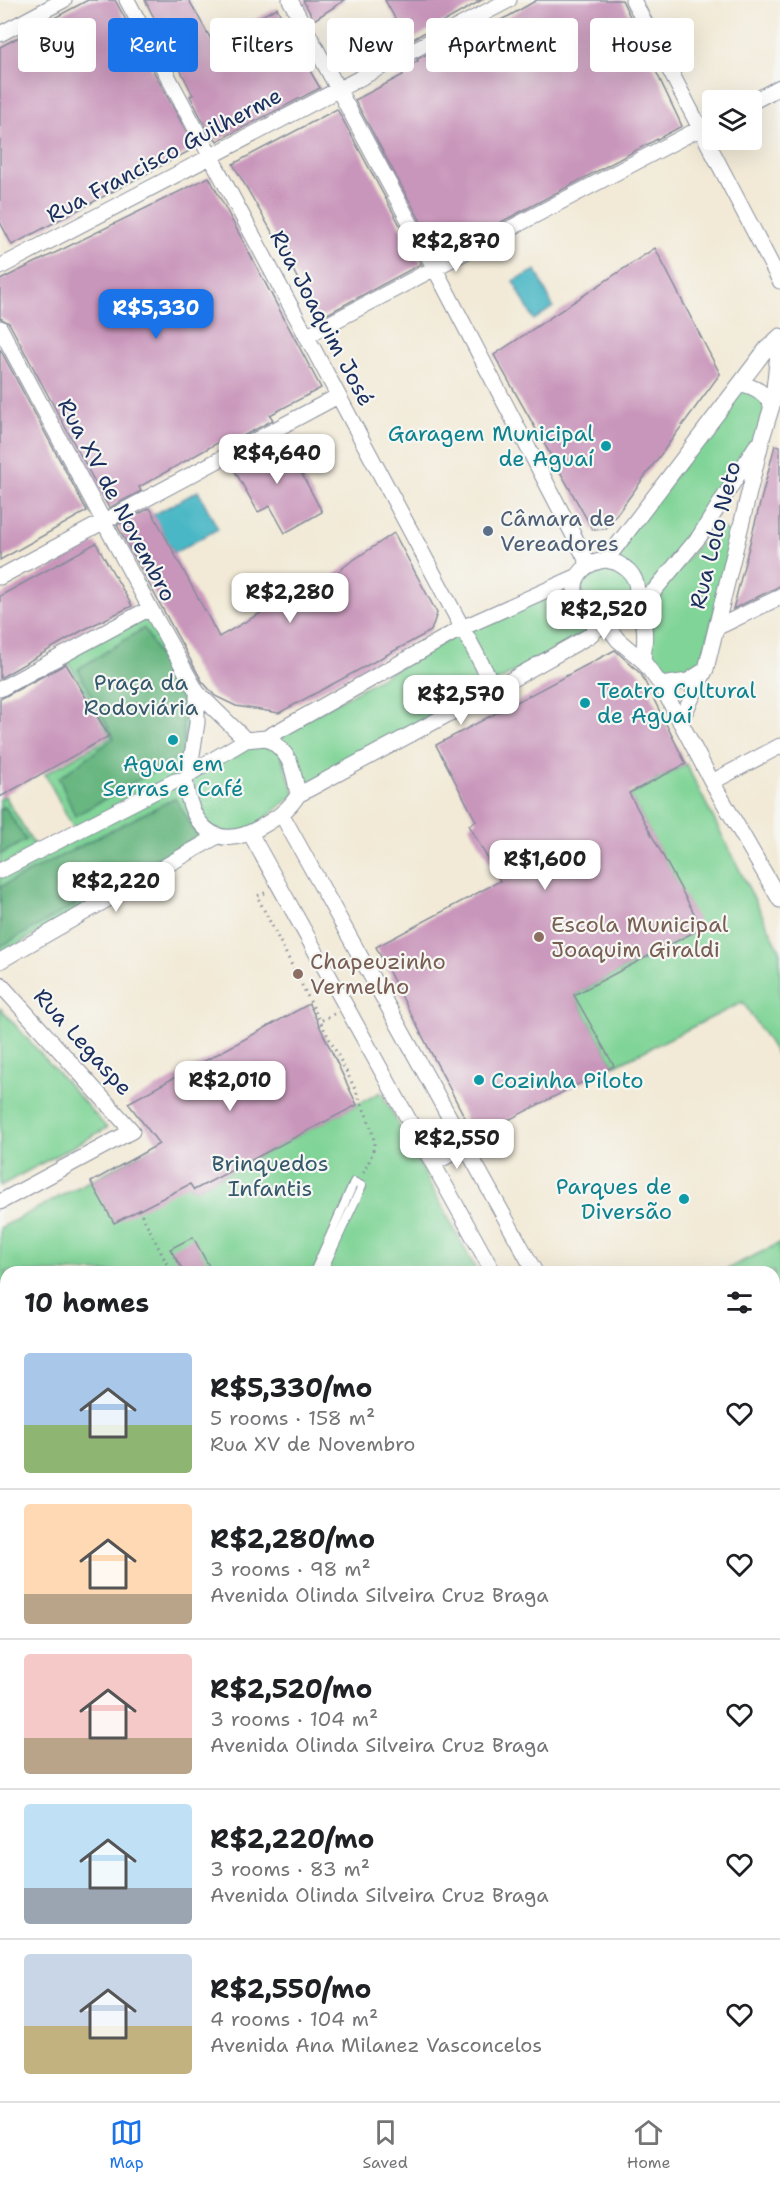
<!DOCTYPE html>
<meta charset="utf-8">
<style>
body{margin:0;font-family:"Shantell Sans",sans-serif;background:#f6f6f6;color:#202124;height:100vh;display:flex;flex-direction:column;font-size:22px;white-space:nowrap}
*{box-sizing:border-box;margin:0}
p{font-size:20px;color:#757577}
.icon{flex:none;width:33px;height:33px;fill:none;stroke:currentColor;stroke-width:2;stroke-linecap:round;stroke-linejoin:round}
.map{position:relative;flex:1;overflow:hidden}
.sheet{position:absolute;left:0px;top:1266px;width:780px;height:836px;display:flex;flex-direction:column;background:#fff;border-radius:18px 18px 0 0;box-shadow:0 6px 24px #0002}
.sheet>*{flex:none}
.banner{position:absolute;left:18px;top:18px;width:744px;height:54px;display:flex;gap:12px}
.tools{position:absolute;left:702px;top:90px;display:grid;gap:12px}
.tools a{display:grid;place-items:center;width:60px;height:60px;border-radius:6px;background:#fff;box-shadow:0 6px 24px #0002;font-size:30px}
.price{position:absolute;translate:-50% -51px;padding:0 14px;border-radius:12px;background:#fff;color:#222;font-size:20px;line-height:39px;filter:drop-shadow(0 2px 3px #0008)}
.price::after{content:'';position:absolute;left:50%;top:36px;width:18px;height:14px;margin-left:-9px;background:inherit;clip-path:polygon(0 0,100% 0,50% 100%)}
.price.current{background:#1a73e8;color:#fff}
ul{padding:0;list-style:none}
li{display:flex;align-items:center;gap:18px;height:150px;padding:0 24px}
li+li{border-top:2px solid #e0e0e0}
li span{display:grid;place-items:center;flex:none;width:168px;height:120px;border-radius:6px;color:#555}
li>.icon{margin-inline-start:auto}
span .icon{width:72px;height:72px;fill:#fffc;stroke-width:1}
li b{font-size:26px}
h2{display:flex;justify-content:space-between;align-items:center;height:72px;padding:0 24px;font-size:26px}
.chip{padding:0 21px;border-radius:6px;background:#fff;box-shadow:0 6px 24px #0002;font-size:21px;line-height:54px}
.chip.current{background:#1a73e8;color:#fff}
.dock{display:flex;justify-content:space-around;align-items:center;height:84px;border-top:2px solid #e0e0e0;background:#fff;font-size:16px;color:#757577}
.dock a{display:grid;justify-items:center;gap:3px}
.dock .current{color:#1a73e8}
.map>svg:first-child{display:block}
.green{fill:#80d497;stroke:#4e827a;stroke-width:1.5}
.forest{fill:#68b680;stroke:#42726f;stroke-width:1.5}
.water{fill:#4ab7c5;stroke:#327392;stroke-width:1.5}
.building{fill:#c996bb}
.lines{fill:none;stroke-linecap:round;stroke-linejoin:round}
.lane-casing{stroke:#868c9a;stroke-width:10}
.street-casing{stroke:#868c9a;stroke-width:17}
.path{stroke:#868c9a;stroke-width:3;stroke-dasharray:1.5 4.5;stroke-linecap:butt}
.lane{stroke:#fff;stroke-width:8}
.street{stroke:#fff;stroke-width:15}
.culture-dot{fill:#0f9aa8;stroke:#f6f6f2;stroke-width:2}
.service-dot{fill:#5c6f8a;stroke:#f6f6f2;stroke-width:2}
.education-dot{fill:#8d6e63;stroke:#f6f6f2;stroke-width:2}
.labels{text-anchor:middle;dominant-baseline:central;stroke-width:4.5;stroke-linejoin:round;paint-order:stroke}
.street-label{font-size:22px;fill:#1b2f5e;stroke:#f6f6f2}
.culture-label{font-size:22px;fill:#0d838f;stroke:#f6f6f2;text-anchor:end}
.service-label{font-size:22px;fill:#4e5e75;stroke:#f6f6f2;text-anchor:start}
.park-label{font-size:22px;fill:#34586c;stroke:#f6f6f2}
.education-label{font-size:22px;fill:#785e54;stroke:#f6f6f2;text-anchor:start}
</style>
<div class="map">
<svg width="780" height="2101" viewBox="0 0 780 2101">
<rect width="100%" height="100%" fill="#f6f6f2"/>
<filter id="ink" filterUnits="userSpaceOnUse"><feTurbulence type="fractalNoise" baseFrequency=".0167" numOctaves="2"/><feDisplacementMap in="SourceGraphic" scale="12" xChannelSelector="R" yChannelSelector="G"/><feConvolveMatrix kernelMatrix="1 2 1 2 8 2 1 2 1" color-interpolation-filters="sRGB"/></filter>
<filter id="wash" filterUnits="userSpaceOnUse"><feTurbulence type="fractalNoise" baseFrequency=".008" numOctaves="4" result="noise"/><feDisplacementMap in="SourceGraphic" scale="24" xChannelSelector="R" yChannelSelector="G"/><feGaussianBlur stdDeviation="1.35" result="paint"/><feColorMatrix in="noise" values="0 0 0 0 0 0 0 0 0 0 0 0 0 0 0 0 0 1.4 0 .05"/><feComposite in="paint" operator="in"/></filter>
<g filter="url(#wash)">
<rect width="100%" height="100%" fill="#f2ead7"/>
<path class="green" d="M744,388L767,399L761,434L696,535L644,595L611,556Z
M722,528L730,533V553L701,666L675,679L662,676L649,658V632L656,598L700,543L714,530Z
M606,563L629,576L634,596L607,620L585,612L579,577Z
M561,591L567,608L593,628L300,792L273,738L464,631Z
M149,612L192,693V724L184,775L74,829L45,774L111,737L66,658Z
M248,743L277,746L295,794L250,831L218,835L195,808L191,776Z
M686,764L780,950V1060L743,1002L614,1066L574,995L701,928L630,795Z
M183,782L211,836L0,954V874Z
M5,796L36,848L0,866V799Z
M0,1008L107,1128L0,1186Z
M381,1092L477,1272H6V2096H774V1824L780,1835V2101H0V1228L158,1145L194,1190Z
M780,1243V1698L774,1687V1272H721Z"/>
<path class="forest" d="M144,628L182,699L184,754L75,816L59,778L114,738L78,669Z
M175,798L198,836L0,947V887Z
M5,807L26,840L0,855V809Z
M0,1378L6,1383V1478H0Z
M774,1460L780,1464V1675L774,1664Z
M774,1851L780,1863V2101H739L736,2096H774Z
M0,1873L6,1876V2096H307L311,2101H0Z"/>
<path class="water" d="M536,270L553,307L534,320L513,281Z
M198,491L218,529L174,553L153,515Z
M0,1503H6V1819L0,1816Z
M356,2096H722L724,2101H359Z"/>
<g id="blocks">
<path class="building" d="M88,0H115L195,148L12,245L0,222V47Z
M145,0H189L212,41L277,8L295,45L320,88L217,141L215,138L212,139L190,96L193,95Z
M303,0H345L314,20Z
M385,0H482L408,42Z
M537,0H622L682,126L439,255L355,100L403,75L401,70L418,61L417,59L509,16Z
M337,109L421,264L318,319L288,260L233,164Z
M209,177L321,388L270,415L273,420L222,447L219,442L139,487L141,491L109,508L9,323L0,318V280Z
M655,248L720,374L606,529L593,530L494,355Z
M0,349L87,511L0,560Z
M282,437L322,512L285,533L270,506L258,512L231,464Z
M775,445L780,446V586L733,609Z
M150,508L219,637L285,599L290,610L349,563L394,533L437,613L431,631L279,713L236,706L215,696L202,681L117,525Z
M96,543L132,606L83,630L0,678V596Z
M615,650L641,674L686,764L629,793L702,928L574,995L614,1066L475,1137L376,947L500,881L469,825L476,821L436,745Z
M66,664L109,736L0,797V699Z
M309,1004L357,1105L194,1190L190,1184L114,1223L91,1182L159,1144L128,1103Z
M193,1237L212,1272H184L170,1249Z"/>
</g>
</g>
<g filter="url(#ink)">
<use href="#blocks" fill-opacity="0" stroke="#868c9a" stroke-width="1.5"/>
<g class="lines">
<g class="lane-casing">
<path id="lane" d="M314,1272L354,1182L362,1186L322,1272
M0,1402L6,1401
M0,1414L6,1413
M774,1964L780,1973
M774,1999L780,2008"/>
</g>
<g class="street-casing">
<path id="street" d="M127,0L495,689
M290,0L435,269L589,565
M633,0L780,281
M0,34L64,0
M752,102L780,87
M0,267L509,0
M0,328L150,608L197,692L246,740
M306,336L712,122
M741,384C756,387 765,393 772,406
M606,560L767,348L780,336L772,406L763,435L706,669L680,722
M606,560C610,561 616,562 619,564C652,581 634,619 603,624C566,610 564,565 606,560Z
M0,577L338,396
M635,600L653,592L699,537L756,446
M634,604C648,622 645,639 643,661
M606,624L618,640L643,661L661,685L712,782L780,900
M716,628L780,597
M661,685L688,681L705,670
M0,689L150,608
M266,738L462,628L578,576
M266,738C291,752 293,768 298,795C288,811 275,819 259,828C214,853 190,824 185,779L189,774L246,740Z
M189,774L197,723V692
M712,782L780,746
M298,795L495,689L589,636L603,624
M282,815L535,1272
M250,833L493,1272
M0,871L175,781L185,779
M0,961L216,837
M0,984L132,1131L0,1202
M433,1164L465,1146
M774,1721L780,1732
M774,1791L780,1802"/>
</g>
<path class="path" d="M265,893L257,896L320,1021
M334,1014L320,1021C333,1047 373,1117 374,1143C374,1153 367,1165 363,1174
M139,1209L171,1272
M774,1342L775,1332L780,1325
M774,1370L780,1397
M774,1371L780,1374
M0,1428H6
M774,1494L780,1498
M0,1833L6,1836
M0,1849L6,1852
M774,1857L780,1856
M774,1896L780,1890
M774,2072L780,2081
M774,2086L780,2096
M324,2096L328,2101
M334,2096L338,2101
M145,2101L146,2096"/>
<use href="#lane" class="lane"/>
<use href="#street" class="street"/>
</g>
</g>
<g class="culture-dot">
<circle cx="606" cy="446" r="6"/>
<circle cx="585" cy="703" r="6"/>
<circle cx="173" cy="740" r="6"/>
<circle cx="479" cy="1080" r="6"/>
<circle cx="684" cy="1199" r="6"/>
</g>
<circle class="service-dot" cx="488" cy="531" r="6"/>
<g class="education-dot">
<circle cx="539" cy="937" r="6"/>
<circle cx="298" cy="974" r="6"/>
</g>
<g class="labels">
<g class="street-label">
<text transform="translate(164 155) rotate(-28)">Rua Francisco Guilherme</text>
<text transform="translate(322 318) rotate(62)">Rua Joaquim José</text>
<text transform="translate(117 500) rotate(62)">Rua XV de Novembro</text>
<text transform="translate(715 535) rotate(-76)">Rua Lolo Neto</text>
<text transform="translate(83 1042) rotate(48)">Rua Legaspe</text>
</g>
<g class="culture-label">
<text x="594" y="433">Garagem Municipal<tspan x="594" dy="25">de Aguaí</tspan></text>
<text x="597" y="690" text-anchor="start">Teatro Cultural<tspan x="597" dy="25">de Aguaí</tspan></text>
<text x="173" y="763" text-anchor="middle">Aguai em<tspan x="173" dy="25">Serras e Café</tspan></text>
<text x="491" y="1080" text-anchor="start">Cozinha Piloto</text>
<text x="672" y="1186">Parques de<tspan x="672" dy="25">Diversão</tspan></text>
</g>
<g class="service-label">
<text x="500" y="518">Câmara de<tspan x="500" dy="25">Vereadores</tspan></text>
</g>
<g class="park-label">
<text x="141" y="682">Praça da<tspan x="141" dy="25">Rodoviária</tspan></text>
<text x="270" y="1163">Brinquedos<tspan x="270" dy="25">Infantis</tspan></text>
</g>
<g class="education-label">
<text x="551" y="924">Escola Municipal<tspan x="551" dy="25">Joaquim Giraldi</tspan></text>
<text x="310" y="961">Chapeuzinho<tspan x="310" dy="25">Vermelho</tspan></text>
</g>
</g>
</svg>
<div class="tools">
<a><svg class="icon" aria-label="layers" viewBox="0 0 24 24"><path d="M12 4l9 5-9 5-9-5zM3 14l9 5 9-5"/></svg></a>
</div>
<b class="price" style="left:456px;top:273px">R$2,870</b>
<b class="price current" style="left:156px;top:340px">R$5,330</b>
<b class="price" style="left:277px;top:485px">R$4,640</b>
<b class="price" style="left:290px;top:624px">R$2,280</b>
<b class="price" style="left:604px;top:641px">R$2,520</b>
<b class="price" style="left:461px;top:726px">R$2,570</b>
<b class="price" style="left:545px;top:891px">R$1,600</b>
<b class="price" style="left:116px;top:913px">R$2,220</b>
<b class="price" style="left:230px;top:1112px">R$2,010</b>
<b class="price" style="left:457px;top:1170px">R$2,550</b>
<div class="banner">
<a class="chip">Buy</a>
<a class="chip current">Rent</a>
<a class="chip">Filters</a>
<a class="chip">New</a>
<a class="chip">Apartment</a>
<a class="chip">House</a>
</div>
<section class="sheet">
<h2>10 homes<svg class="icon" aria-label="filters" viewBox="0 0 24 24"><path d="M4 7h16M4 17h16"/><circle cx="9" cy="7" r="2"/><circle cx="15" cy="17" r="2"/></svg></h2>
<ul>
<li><span style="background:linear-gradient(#a9c7e8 60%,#8fb573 0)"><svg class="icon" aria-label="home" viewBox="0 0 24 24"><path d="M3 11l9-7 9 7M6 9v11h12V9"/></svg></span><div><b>R$5,330/mo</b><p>5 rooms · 158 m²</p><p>Rua XV de Novembro</p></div><svg class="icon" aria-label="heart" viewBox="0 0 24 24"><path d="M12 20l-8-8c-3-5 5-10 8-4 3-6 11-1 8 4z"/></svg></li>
<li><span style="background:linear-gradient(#ffd9b3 75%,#b9a48a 0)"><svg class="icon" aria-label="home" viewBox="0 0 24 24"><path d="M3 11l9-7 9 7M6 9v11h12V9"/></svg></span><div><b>R$2,280/mo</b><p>3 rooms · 98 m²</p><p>Avenida Olinda Silveira Cruz Braga</p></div><svg class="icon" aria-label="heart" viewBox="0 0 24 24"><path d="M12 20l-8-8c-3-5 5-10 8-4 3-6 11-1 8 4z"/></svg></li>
<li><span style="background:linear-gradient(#f6c9c9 70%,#b9a48a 0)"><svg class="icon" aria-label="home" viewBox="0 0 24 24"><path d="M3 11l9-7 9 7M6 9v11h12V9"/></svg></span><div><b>R$2,520/mo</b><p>3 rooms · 104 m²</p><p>Avenida Olinda Silveira Cruz Braga</p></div><svg class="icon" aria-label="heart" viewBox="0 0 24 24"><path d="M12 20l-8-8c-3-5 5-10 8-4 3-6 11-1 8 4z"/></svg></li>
<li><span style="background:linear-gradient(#bfe0f5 70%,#9aa5b1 0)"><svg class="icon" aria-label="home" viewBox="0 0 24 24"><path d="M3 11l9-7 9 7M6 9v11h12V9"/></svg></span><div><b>R$2,220/mo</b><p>3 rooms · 83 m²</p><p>Avenida Olinda Silveira Cruz Braga</p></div><svg class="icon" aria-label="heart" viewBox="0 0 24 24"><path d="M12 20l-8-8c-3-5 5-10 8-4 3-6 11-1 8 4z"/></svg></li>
<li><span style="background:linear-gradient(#c9d6e8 60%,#c2b280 0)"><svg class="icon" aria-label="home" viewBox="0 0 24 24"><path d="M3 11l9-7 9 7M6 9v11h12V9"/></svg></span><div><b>R$2,550/mo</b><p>4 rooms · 104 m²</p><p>Avenida Ana Milanez Vasconcelos</p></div><svg class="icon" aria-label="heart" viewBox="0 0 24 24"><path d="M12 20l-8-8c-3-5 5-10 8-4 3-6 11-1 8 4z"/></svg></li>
</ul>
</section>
</div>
<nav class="dock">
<a class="current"><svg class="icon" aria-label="map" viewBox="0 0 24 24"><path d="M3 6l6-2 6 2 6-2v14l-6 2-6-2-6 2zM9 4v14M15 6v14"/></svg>Map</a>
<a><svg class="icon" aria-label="saved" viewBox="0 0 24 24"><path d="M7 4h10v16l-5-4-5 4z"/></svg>Saved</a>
<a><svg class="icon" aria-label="home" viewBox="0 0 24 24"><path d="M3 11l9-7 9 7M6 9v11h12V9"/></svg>Home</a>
</nav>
